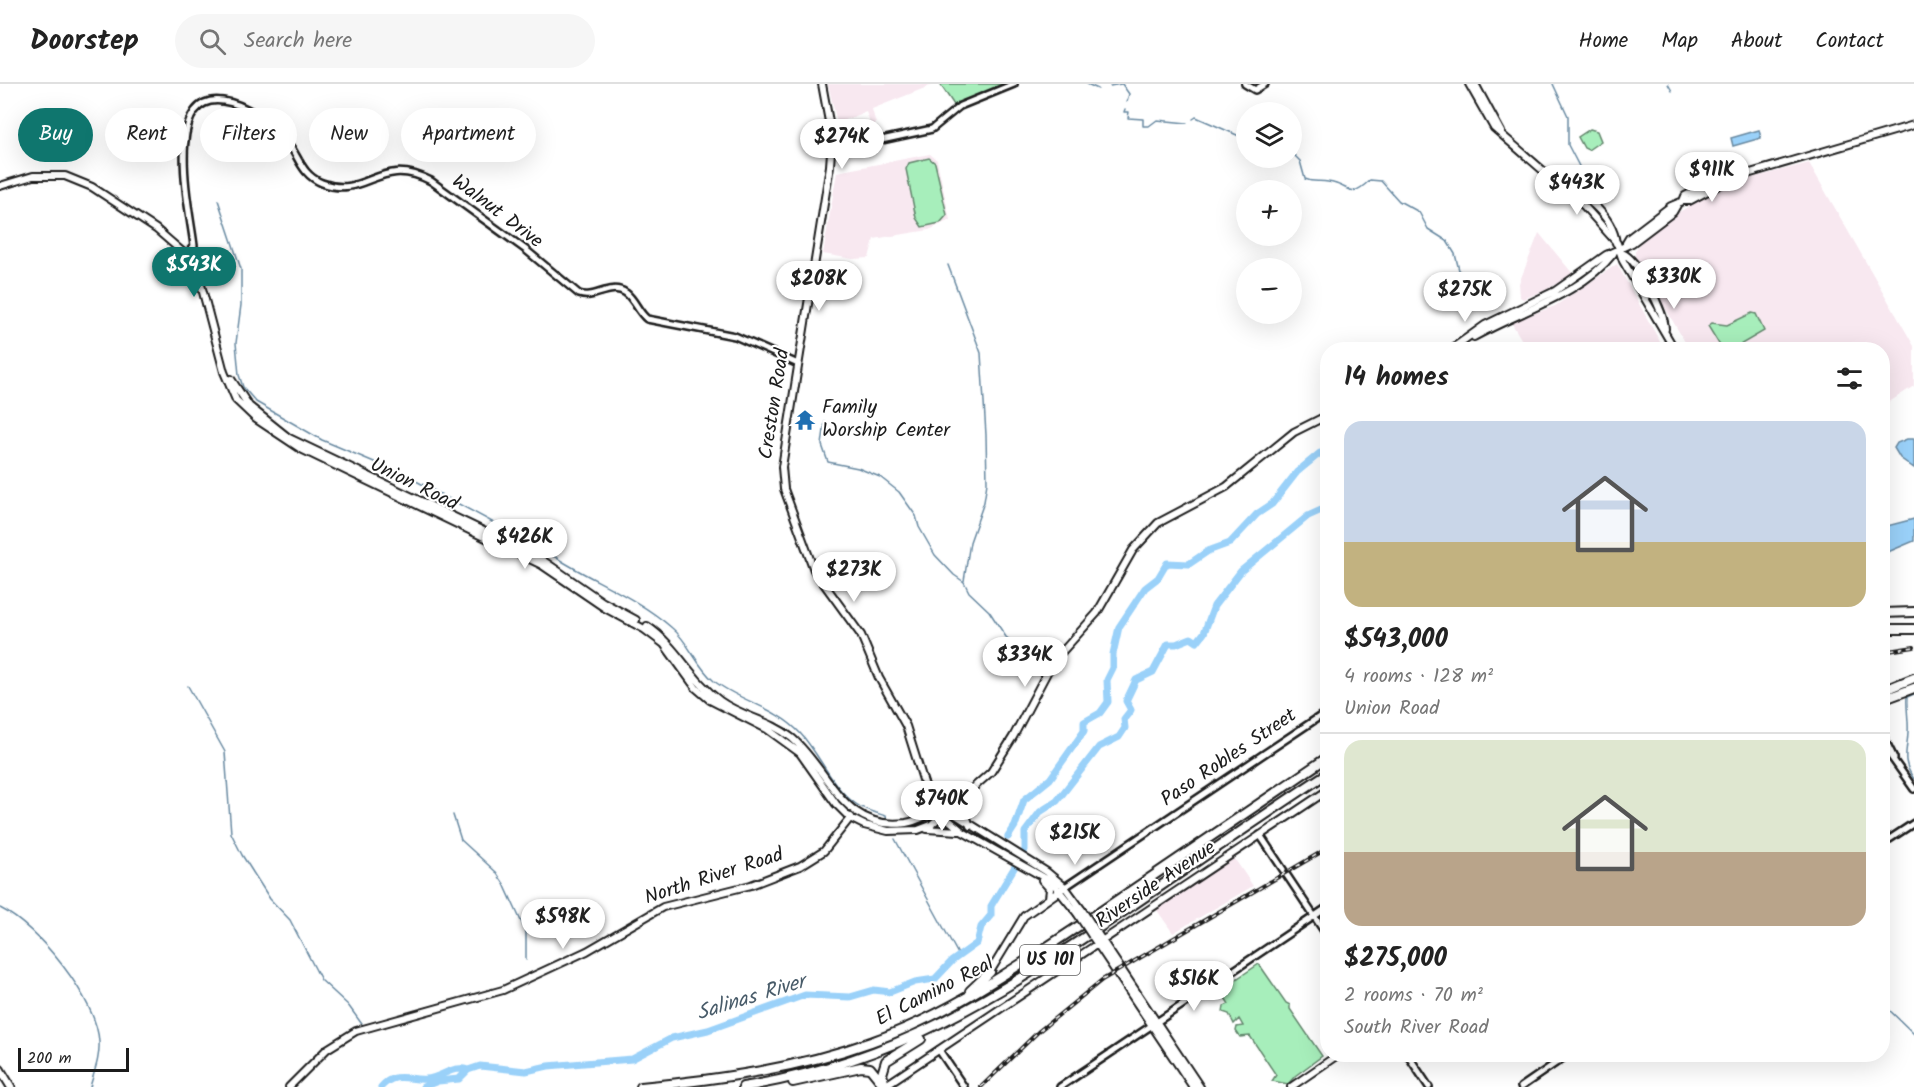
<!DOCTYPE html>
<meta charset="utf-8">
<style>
body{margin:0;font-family:Kalam,sans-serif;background:#f6f6f6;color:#222;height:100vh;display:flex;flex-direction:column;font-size:22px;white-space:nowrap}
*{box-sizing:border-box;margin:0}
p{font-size:20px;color:#767676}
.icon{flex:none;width:33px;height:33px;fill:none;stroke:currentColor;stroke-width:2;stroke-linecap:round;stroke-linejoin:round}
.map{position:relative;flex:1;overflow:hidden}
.details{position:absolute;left:1320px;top:258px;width:570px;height:720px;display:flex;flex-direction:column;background:#fff;border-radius:24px;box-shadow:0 6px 24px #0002}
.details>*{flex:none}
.guide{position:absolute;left:18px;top:24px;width:570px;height:54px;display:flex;gap:12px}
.controls{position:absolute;left:1236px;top:18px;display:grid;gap:12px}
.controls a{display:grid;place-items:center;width:66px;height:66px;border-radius:50%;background:#fff;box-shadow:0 6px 24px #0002;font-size:30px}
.scale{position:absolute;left:18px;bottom:15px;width:111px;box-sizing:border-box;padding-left:6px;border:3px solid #1c1c1c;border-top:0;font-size:16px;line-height:21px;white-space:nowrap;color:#1c1c1c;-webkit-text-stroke:4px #fff;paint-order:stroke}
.price{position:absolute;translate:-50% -51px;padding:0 14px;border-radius:21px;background:#fff;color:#222;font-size:20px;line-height:39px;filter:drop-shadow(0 2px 3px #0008)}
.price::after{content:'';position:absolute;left:50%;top:36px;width:18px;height:14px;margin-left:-9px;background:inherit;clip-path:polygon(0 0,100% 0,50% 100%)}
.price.selected{background:#0f766e;color:#fff}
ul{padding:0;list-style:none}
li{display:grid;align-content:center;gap:12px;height:318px;padding:0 24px}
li+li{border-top:2px solid #e0e0e0}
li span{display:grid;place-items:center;height:186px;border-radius:18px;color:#555}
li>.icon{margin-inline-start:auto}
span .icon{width:108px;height:108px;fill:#fffc;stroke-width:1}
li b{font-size:26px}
h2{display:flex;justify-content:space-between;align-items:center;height:72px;padding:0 24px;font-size:26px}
.pill{padding:0 21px;border-radius:27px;background:#fff;box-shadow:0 6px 24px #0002;font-size:21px;line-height:54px}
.pill.selected{background:#0f766e;color:#fff}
header{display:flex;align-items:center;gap:36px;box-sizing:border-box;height:84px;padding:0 30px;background:#fff;border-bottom:2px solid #e0e0e0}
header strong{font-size:28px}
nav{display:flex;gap:33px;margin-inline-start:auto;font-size:21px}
.search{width:420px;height:54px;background:#f6f6f6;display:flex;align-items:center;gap:15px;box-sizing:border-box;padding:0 21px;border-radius:33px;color:#767676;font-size:22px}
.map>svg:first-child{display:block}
.built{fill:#f8e8f0}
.green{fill:#a7eebb;stroke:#62856c;stroke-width:1.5}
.water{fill:#9ad1f9;stroke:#6889a1;stroke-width:1.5}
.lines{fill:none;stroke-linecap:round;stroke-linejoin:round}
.stream{stroke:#6889a1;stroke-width:1.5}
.river{stroke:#9ad1f9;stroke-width:7}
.tertiary-casing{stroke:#1c1c1c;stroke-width:10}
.secondary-casing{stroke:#1c1c1c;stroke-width:10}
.trunk-casing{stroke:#1c1c1c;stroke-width:11}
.motorway-casing{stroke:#1c1c1c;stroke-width:12}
.tertiary{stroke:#fff;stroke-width:5}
.secondary{stroke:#fff;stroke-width:6}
.trunk{stroke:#fff;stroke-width:7}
.motorway{stroke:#fff;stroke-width:8}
.rail-casing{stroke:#1c1c1c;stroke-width:4}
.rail{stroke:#fff;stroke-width:1.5;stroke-dasharray:4.5;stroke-linecap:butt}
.secondary-bridge-casing{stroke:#1c1c1c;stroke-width:10;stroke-linecap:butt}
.secondary-bridge{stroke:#fff;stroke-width:6}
.labels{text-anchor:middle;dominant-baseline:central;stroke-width:4.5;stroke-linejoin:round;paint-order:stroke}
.shield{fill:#fff;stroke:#606060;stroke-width:1.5}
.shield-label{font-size:18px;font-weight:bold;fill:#1c1c1c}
.street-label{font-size:20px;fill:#1c1c1c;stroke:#fff}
.poi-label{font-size:20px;fill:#1c1c1c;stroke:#fff;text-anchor:start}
.water-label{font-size:21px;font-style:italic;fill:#485b69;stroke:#fff}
</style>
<header>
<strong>Doorstep</strong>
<div class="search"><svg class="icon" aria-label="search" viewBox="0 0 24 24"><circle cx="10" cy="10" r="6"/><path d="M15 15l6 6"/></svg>Search here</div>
<nav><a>Home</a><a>Map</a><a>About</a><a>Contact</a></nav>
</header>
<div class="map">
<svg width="1914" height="1003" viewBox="0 0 1914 1003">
<rect width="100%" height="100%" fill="#fff"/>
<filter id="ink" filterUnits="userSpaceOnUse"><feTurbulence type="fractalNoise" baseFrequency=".0167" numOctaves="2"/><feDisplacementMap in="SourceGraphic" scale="12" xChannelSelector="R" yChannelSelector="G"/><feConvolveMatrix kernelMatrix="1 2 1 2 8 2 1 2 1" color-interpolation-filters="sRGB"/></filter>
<g filter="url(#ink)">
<path class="built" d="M828,0H935L872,25L876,40L871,42L866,28L837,39Z
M930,70L937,76L950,136L929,146L874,155L869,174L853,175L823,170L837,88Z
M1809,79L1914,262V302L1883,322L1882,266L1689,265L1635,172V167L1640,159L1679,128L1714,108L1751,94Z
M1539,149L1573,190L1546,206L1523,215L1520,213L1519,199Z
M1617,180L1664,265H1527L1511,238L1555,222Z
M1232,771L1253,802L1173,849L1154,822Z"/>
<path class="green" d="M940,0H1013L962,21H954Z
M1590,45L1597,47L1601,57L1588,66L1584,64L1578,53Z
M929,74L935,79L947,131L940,139L922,143L916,134L906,85L909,79Z
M1752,229L1756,230L1764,247L1733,265H1722L1708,242L1712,239L1727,241Z
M1259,880L1286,919L1290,921V925L1322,972L1295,992L1288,1000L1272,997L1276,991L1250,952L1240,953L1236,947L1237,943L1243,942L1239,935L1234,940L1229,930L1223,928L1224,922L1229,920L1220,906Z"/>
<path class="water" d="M1759,46L1761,54L1733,62L1731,54Z
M1907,355H1914V384L1900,374L1894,364L1897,359Z
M1914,435V457L1883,470V443Z"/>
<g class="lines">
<path class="stream" d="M1087,0L1098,5
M1122,0L1129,10L1127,17
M1553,0L1568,32V61L1582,88L1592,97
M1668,0L1672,7
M1110,2L1121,0
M1125,25L1124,28H1129L1128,34L1143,35V42H1149L1157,36L1187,39
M1193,35L1196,33L1246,55
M1292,69L1300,77L1305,95C1314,99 1319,96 1328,98C1351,101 1348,117 1370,96L1381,97L1399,117L1419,128L1428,145L1447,157L1455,170L1463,202L1462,221
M218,116L241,185V221L236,259L239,291L243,303L256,318L322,356L405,391L544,466
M948,181L981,269L986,351L987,399L984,418L970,458L964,497
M825,338L822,361L828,378L858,384L880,393L899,408L916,432L919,443L935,471L954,491L964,498L969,508L989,527L1006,553L1046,585
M552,471C592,497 635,512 672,544C689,558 697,583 714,597C741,618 776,623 800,649C820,670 831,703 856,720C864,726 876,729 886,732L887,737
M188,602L225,668L231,749L242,771L270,815L290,836L321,896L348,921L364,943
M1914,610L1907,613C1906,625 1909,636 1908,648C1907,669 1901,676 1914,695
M453,731L461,756L496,788L504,800L526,848V876
M895,755L959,872
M0,824C38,843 97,915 99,958C100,974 94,988 90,1003
M1882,919L1914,950"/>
<path class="river" d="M1008,753L1015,742L1024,716L1050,695L1084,647V638L1100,629L1108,618L1107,596L1113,584V570L1119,543L1145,504L1158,494L1167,479L1189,480L1208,467L1230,459L1257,430L1272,420L1297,388L1320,369H1328
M381,1003C396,986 410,997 426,995C441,994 452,981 468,986
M423,1003L438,997L459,995L468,986L480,982L526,987L548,982L632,975L672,954L708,946L805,911L850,913L874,906L890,908L915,898L935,895L952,877L977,859L981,843L991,831V822L1025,766V748L1040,728L1057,717L1099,663L1119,653L1125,644L1124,635L1131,626L1126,617L1136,596L1153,588L1168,560H1176L1191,554L1197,558L1204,549L1214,522L1241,487L1308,432L1328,423"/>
<g class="tertiary-casing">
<path id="tertiary" d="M1245,0L1255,6L1265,0
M831,67L932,45L960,22L1014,0
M186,171L194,162C191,131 161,8 223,17C245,20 270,38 285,55C299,71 300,90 322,99C366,116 379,70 431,97L526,166L579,210C595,216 610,198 626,209C635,216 638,228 647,235L735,252L798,280
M1882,650L1894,674
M1882,660L1914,705
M1260,751L1328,853
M1882,760L1914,739
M1062,805L1328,627
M939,966L964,1003
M1407,970L1429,1003
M1060,1003L1328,823
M1521,1003L1569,970"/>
</g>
<g class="secondary-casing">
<path id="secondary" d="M822,0L832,54L830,82L782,383L784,405L814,486L861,551L879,594L906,642L924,699L937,726L963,748L1052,798L1077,829
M1469,0L1494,44L1584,122L1617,159L1623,177L1675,266
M1475,0L1501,48
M1558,96C1582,110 1612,129 1616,159
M0,102L33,92H65L92,103L156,145L186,171L199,193L224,288L236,316L256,335L301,365L542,481L605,524L644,545L664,560L696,604L710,616L767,645L800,669L836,720L850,734L864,741L888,747L918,746L931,741L991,688L1013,653L1052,579L1097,529L1133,466L1158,439L1226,403L1294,348L1328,331
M1683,117H1689L1730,95L1914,41
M1626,159L1629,154L1671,122L1683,117L1685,112L1723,93L1730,95
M1622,169C1638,175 1665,229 1665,245
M1474,253C1518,228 1582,210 1613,170
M1450,266L1485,241L1555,207L1606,171L1632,159L1673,128L1677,121
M231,295L249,322L289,354L538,473L603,518L636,536
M647,542C677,562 691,596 720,617C742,633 770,636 792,654C830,687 843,748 906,739C918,737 928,730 940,726
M943,723L1047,788L1065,803L1082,826
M970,742L964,726L972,707
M927,745L959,747
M1042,796L1050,805L1049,814
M1097,849L1200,1003
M1092,852L1193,1003
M990,888L1024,832L1061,806
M289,1003L327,965L356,947L503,906L587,867L663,823L751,801L800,782L824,767L851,733
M883,1003L1328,706
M1291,1003L1339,970"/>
</g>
<g class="trunk-casing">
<path id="trunk" d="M0,985L11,1003"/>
</g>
<g class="motorway-casing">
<path id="motorway" d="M1882,529L1914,528
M1882,545H1914
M1882,607L1914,594
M1882,616L1914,604
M970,907L990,888
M793,998L861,983L870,984L883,1000
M885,1002L882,990L886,977L921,955
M641,1003C720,995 796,985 871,958C950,930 1018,882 1088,836C1168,782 1248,728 1328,673
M743,1003C896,978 999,911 1124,827C1192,781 1259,734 1328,689"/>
</g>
<use href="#tertiary" class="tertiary"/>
<use href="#secondary" class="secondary"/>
<use href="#trunk" class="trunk"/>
<use href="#motorway" class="motorway"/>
<g class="rail-casing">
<path id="rail" d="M1882,568L1914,563
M981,1003L1039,947L1102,896L1328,764"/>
</g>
<use href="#rail" class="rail"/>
<g class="secondary-bridge-casing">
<path id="secondary-bridge" d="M1082,826L1097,849
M1077,829L1092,852"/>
</g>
<use href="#secondary-bridge" class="secondary-bridge"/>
</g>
</g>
<defs>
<g id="temple-bare" transform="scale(1.62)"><path d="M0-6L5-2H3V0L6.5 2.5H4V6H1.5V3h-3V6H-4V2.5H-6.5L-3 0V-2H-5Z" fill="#1f6fb2" stroke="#fff" stroke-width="2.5" paint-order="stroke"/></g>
</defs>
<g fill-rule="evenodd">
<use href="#temple-bare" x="805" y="336"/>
</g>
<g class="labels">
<rect class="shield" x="1020" y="861" width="60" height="30" rx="4.5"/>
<g class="shield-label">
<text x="1050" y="876">US 101</text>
</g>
<g class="street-label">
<text transform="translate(497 128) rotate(37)">Walnut Drive</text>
<text transform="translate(775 320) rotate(-81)">Creston Road</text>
<text transform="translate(414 401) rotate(26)">Union Road</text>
<text transform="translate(1229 674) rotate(-34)">Paso Robles Street</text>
<text transform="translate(714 793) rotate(-18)">North River Road</text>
<text transform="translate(1156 801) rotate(-34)">Riverside Avenue</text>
<text transform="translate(935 908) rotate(-27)">El Camino Real</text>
</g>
<g class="poi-label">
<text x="822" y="324">Family<tspan x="822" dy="23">Worship Center</tspan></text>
</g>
<g class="water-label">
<text transform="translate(751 914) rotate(-17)">Salinas River</text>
</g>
</g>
</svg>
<div class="controls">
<a><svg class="icon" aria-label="layers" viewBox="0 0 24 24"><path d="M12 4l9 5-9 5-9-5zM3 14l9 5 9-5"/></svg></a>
<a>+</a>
<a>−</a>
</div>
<div class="scale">200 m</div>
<b class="price" style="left:842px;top:86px">$274K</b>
<b class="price" style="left:1712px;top:119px">$911K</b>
<b class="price" style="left:1577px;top:132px">$443K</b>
<b class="price selected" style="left:194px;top:214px">$543K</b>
<b class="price" style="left:1674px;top:226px">$330K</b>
<b class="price" style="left:819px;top:228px">$208K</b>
<b class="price" style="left:1465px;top:239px">$275K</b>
<b class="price" style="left:525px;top:486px">$426K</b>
<b class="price" style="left:854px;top:519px">$273K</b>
<b class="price" style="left:1025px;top:604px">$334K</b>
<b class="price" style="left:942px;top:748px">$740K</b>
<b class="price" style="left:1075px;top:782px">$215K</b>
<b class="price" style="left:563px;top:866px">$598K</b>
<b class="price" style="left:1194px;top:928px">$516K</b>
<div class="guide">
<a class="pill selected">Buy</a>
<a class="pill">Rent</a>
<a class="pill">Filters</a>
<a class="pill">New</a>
<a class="pill">Apartment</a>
</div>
<section class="details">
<h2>14 homes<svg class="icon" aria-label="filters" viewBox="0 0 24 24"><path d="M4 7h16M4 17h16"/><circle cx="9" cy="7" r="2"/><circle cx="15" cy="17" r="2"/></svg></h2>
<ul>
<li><span style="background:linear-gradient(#c9d6e8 65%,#c2b280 0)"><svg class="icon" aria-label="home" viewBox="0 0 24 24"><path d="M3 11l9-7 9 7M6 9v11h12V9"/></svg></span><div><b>$543,000</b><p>4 rooms · 128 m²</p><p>Union Road</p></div></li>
<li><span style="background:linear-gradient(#dfe7d0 60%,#b9a48a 0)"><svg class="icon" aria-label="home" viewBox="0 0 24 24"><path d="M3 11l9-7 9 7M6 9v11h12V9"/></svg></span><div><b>$275,000</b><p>2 rooms · 70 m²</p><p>South River Road</p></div></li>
</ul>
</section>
</div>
